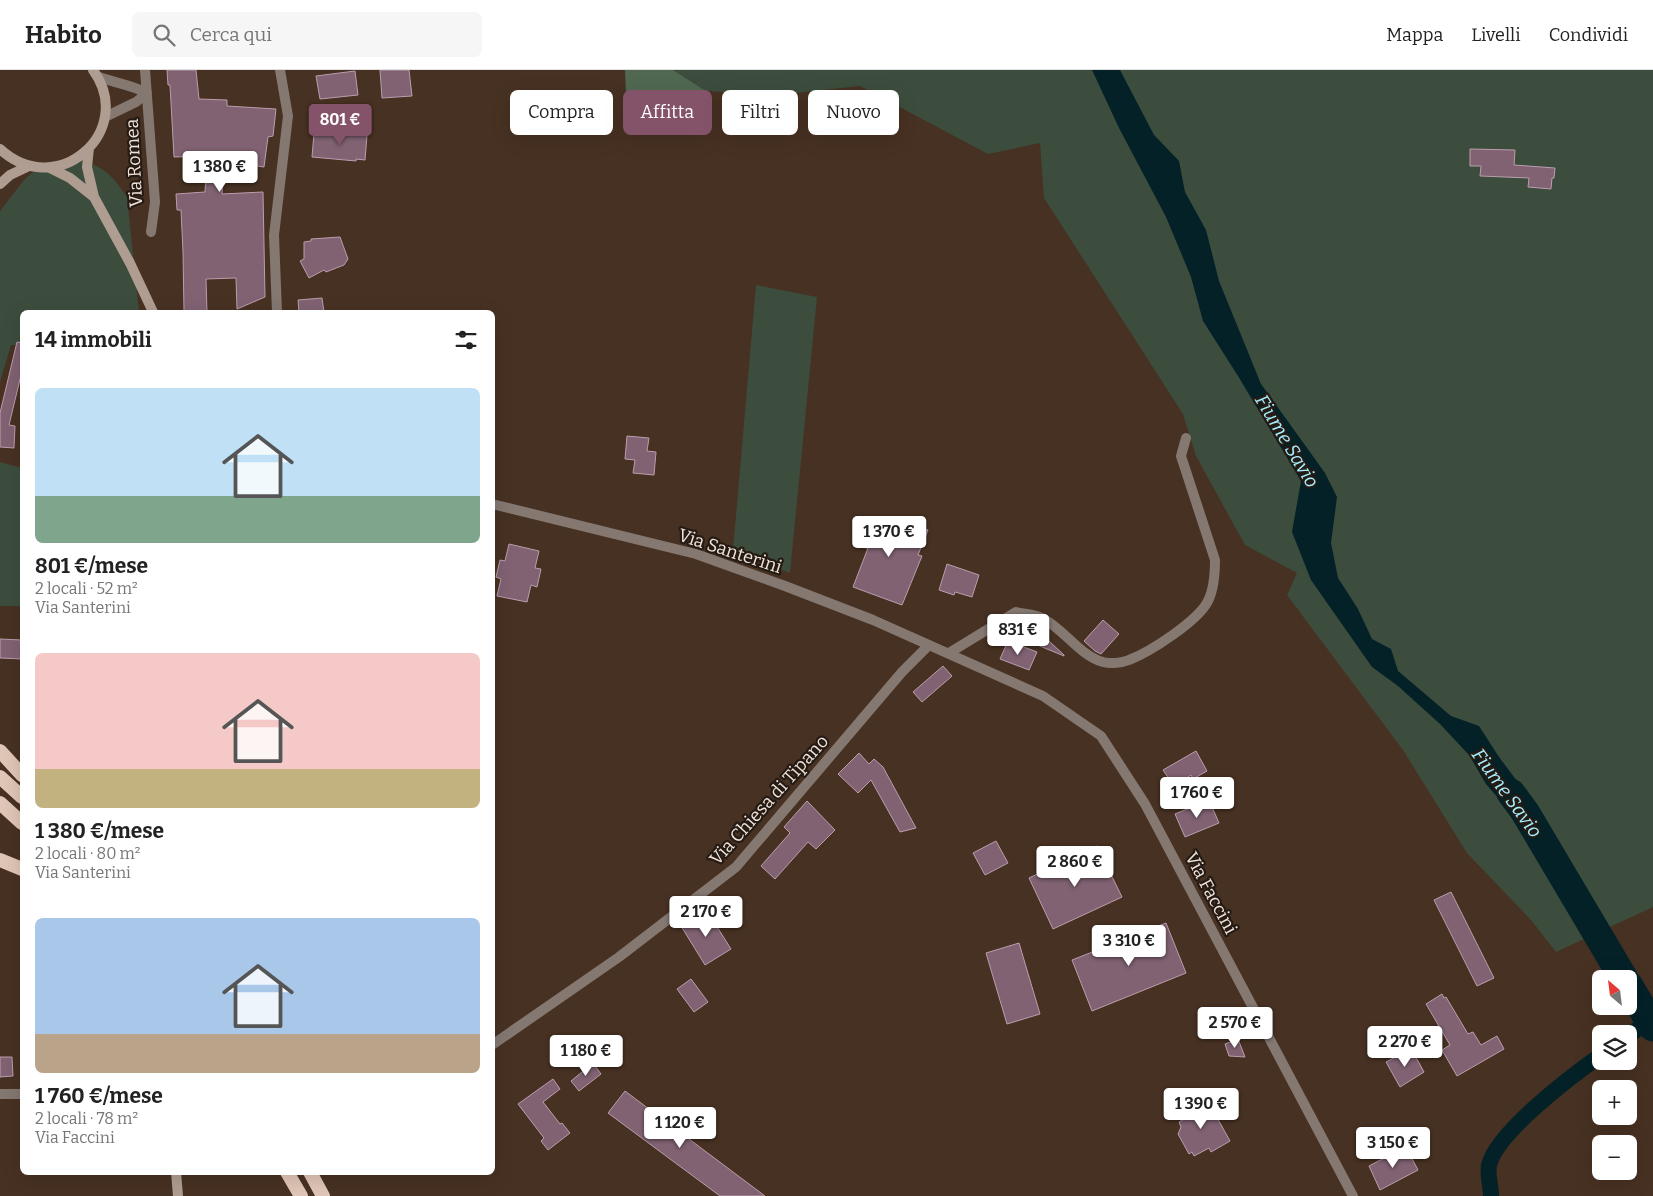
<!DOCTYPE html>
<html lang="it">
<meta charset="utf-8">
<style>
body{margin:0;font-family:Bitter,serif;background:#f6f6f6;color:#222;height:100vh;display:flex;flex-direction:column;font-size:19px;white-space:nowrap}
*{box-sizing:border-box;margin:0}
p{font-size:16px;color:#767676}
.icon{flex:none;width:28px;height:28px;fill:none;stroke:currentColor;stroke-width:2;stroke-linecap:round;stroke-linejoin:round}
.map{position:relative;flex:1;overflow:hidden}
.side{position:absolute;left:20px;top:240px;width:475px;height:865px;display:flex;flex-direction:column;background:#fff;border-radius:8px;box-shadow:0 5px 20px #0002}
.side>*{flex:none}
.top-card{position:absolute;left:510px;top:20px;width:475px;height:45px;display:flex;gap:10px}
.needle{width:32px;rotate:332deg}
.fabs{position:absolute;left:1592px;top:900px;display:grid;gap:10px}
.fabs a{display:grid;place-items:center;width:45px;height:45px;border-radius:8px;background:#fff;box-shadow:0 5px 20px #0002;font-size:25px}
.price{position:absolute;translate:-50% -42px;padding:0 11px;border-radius:5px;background:#fff;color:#222;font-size:16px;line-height:32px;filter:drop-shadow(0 1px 2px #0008)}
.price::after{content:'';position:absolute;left:50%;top:30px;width:15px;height:11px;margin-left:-8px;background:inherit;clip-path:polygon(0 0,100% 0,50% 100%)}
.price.selected{background:#84536a;color:#fff}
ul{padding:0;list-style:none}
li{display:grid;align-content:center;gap:10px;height:265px;padding:0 15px}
li span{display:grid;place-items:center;height:155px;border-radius:8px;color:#555}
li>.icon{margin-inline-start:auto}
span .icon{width:90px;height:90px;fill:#fffc;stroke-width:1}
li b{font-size:21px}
h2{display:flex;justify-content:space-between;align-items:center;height:60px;padding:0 15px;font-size:21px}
.chip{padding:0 18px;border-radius:8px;background:#fff;box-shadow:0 5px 20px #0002;font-size:18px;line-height:45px}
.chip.selected{background:#84536a;color:#fff}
header{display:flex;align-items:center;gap:30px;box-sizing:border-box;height:70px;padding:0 25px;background:#fff;border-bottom:1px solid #e0e0e0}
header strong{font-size:24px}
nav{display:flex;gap:28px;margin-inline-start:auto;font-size:18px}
.search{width:350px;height:45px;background:#f6f6f6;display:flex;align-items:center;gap:12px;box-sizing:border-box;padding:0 18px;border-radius:8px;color:#767676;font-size:19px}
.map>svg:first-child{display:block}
.green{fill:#3c4d3d}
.forest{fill:#506851}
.water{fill:#032127}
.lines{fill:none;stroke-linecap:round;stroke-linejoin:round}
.canal{stroke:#032127;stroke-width:16}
.river{stroke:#032127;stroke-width:29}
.building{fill:#806272;stroke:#bb9ead}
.minor{stroke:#847871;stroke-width:10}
.secondary{stroke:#af9d91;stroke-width:10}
.trunk{stroke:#e0c6b6;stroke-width:14}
.labels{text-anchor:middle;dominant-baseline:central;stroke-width:4.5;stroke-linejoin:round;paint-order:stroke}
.street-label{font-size:18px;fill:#f2e4da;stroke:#251b15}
.water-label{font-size:19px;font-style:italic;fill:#a5efff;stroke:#251b15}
</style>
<header>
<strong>Habito</strong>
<div class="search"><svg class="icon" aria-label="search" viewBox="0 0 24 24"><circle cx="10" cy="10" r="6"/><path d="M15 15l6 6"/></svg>Cerca qui</div>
<nav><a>Mappa</a><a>Livelli</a><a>Condividi</a></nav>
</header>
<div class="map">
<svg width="1653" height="1126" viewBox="0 0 1653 1126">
<rect width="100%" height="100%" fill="#473122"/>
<path class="green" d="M673,0H1653V837L1556,882L1531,850L1467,783L1403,680L1287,525L1297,503L1245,475L1196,386L1183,344L1044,128L1040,73L988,84L860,16L776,25L706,21Z
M71,88C100,93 111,103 127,127L139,242H22V275H11L0,312V141L24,110L42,94Z
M756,215L817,227L790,503L733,480Z
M0,392L22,398V536H0Z"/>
<path class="forest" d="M625,0H673L706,21L701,30L626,25Z"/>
<path class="water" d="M1092,0H1120L1154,65L1179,91L1185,122L1206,160L1219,211L1261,314L1325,403L1337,427L1331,473L1338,508L1358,539L1372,569L1391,579L1398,601L1451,646L1479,656L1499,687L1547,751L1519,760L1512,744L1486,714L1469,685L1440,654L1398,616L1372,597L1311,510L1292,462L1301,411L1238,306L1203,251L1191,207L1166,147L1119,58Z"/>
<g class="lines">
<path class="canal" d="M1629,965L1648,952
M1491,1126C1491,1117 1487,1104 1489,1095C1497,1062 1573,1005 1601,985"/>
<path class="river" d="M1511,723L1525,742L1624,909
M1629,916L1653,957"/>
</g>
<path class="building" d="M167,0H196L199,29L227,30V36L276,39L273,66L268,67L264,97L224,91L222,124L263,122L265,227L237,239L236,208L206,209L207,242H184L183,182L181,140H177L176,124L205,122L207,86L174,87L170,15H168Z
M380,0H409L412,26L382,28Z
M355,1L358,25L320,29L316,6Z
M324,62L367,65L365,90L356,89V91L312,87L314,63H324Z
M1470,79L1515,80L1514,95L1555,98L1554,108H1552L1551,119L1528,117L1529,108L1480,106L1481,96H1470Z
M340,167L348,189L344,195L326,202L324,200L309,208L300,191L304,189V172L311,171V169Z
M322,228L324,242H299L298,230Z
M17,272L22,273V301L9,355L15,356L14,378L0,377V343Z
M627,366L649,368L647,381L656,382L654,405L633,403L635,390L625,389Z
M862,447L892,458L896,448L928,460L918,485L922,486L902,535L853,517L868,478H866L868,474L854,468Z
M509,474L539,481L535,498L541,499L537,517L531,515L527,532L497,526L501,509L496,507L500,490L505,491Z
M947,494L979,505L972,527L955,522L954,525L939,520Z
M1103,550L1119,564L1101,584L1095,581L1084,571Z
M1036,559L1064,585V586L1030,572Z
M0,569L22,570V589L0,588Z
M1008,571L1037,582L1029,600L1000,589Z
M943,596L952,606L922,632L913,622Z
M1196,681L1207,701L1193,709L1191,705L1174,716L1163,700Z
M859,683L869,694L874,689L883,697L916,758L900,762L871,710L858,723L838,704Z
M1209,730L1219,753L1185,767L1175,744Z
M807,731L835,760L816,779L808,772L775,809L761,796L790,763L784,757Z
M996,771L1008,793L985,805L973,783Z
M1097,776L1122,827L1053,859L1029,808Z
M1451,822L1494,908L1477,916L1434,830Z
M707,841L731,879L705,895L681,856Z
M1166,853L1186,903L1092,941L1072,890Z
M1019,873L1040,944L1007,954L986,883Z
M691,909L708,932L694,942L677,919Z
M1442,924L1444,928L1446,927L1468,964L1473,962L1481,975L1497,966L1504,979L1457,1006L1442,980L1450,975L1426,934Z
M1238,969L1245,987L1229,986L1225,974Z
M1407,981L1409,984L1413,982L1424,1002L1400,1017L1386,992Z
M0,987H12L13,1006L0,1007Z
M593,993L601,1004L579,1021L571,1011Z
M553,1009L560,1019L543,1032L560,1054L562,1053L570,1063L548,1080L541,1071L544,1068L518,1034Z
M625,1021L765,1126H720L608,1043Z
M1196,1031L1200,1039L1207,1035L1213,1045L1215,1044L1230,1071L1211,1082L1209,1078L1194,1086L1192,1082L1189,1084L1178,1064L1181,1057L1179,1052L1183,1050L1178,1041Z
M1407,1079L1418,1100L1380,1120L1369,1096L1388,1086L1389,1089Z"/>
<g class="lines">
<path class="minor" d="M145,0L155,132L151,162
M99,7C115,13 132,15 147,23L136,32L105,47
M277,242L274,165L288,46L280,0
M492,434L696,484L785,516L873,550L1043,626L1101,666L1145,734L1353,1126
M949,583L1016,542C1024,544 1035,544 1042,548C1064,559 1079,585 1103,592C1111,594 1122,593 1129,590C1150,582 1198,551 1208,531C1214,519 1215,504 1215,490L1181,386L1186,368
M492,975L619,887L736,797L902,602L929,575
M0,1024H22"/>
<path class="secondary" d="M89,78L87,97L94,127L130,193L153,242
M0,79C58,132 137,60 93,0
M50,98L70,108L94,127
M0,114L10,105L29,96
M176,1102L178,1126"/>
<path class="trunk" d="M0,681L22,705
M0,707L22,727
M0,733L22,753
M0,790L22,799
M287,1102L301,1126
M310,1102L323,1126"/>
</g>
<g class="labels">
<g class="street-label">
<text transform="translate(134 93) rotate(-93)">Via Romea</text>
<text transform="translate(730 481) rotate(18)">Via Santerini</text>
<text transform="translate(769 730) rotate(-48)">Via Chiesa di Tipano</text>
<text transform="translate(1211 823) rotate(62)">Via Faccini</text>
</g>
<g class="water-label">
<text transform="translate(1287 371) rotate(59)">Fiume Savio</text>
<text transform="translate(1507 723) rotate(54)">Fiume Savio</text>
</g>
</g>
</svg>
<div class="fabs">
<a><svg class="needle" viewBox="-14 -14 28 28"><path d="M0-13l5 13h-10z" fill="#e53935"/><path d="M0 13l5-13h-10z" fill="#767676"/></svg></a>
<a><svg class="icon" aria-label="layers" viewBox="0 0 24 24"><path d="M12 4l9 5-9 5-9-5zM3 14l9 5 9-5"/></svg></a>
<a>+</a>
<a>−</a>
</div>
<b class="price selected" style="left:340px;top:76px">801 €</b>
<b class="price" style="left:220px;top:123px">1 380 €</b>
<b class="price" style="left:889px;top:488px">1 370 €</b>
<b class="price" style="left:1018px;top:586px">831 €</b>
<b class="price" style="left:1197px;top:749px">1 760 €</b>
<b class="price" style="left:1075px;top:818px">2 860 €</b>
<b class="price" style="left:706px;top:868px">2 170 €</b>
<b class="price" style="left:1129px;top:897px">3 310 €</b>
<b class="price" style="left:1235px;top:979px">2 570 €</b>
<b class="price" style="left:1405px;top:998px">2 270 €</b>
<b class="price" style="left:586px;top:1007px">1 180 €</b>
<b class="price" style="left:1201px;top:1060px">1 390 €</b>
<b class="price" style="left:680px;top:1079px">1 120 €</b>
<b class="price" style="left:1393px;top:1099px">3 150 €</b>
<div class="top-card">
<a class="chip">Compra</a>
<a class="chip selected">Affitta</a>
<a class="chip">Filtri</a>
<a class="chip">Nuovo</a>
</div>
<section class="side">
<h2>14 immobili<svg class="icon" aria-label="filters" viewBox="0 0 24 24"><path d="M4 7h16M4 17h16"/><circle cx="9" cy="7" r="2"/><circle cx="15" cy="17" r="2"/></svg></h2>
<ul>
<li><span style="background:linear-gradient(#bfe0f5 70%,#7fa58c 0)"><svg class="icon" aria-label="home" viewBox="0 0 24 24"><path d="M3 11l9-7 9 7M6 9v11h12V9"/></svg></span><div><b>801 €/mese</b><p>2 locali · 52 m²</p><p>Via Santerini</p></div></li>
<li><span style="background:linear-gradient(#f6c9c9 75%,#c2b280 0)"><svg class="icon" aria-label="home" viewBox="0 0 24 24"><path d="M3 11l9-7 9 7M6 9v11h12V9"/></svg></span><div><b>1 380 €/mese</b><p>2 locali · 80 m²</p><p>Via Santerini</p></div></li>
<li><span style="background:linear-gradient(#a9c7e8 75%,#b9a48a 0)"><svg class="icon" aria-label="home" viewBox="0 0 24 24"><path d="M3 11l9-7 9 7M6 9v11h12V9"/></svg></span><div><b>1 760 €/mese</b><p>2 locali · 78 m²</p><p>Via Faccini</p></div></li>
</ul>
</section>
</div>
